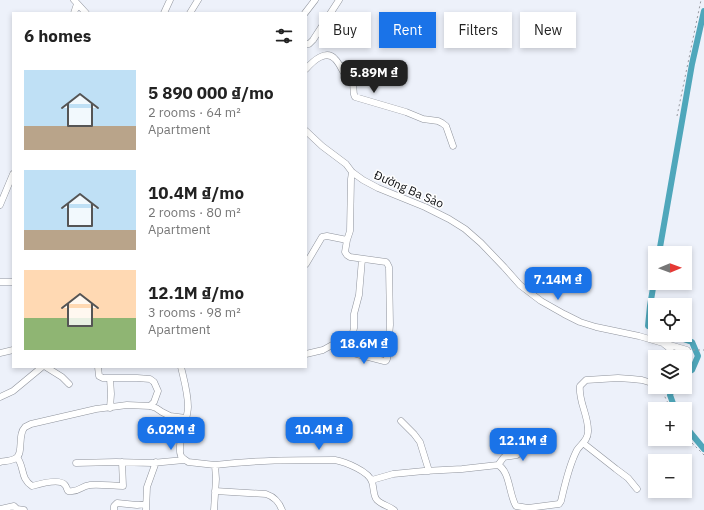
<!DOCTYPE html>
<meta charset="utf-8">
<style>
body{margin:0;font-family:"IBM Plex Sans",sans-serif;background:#f6f6f6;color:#222;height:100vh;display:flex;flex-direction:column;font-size:15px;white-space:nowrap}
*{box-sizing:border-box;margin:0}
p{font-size:13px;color:#767676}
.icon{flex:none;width:22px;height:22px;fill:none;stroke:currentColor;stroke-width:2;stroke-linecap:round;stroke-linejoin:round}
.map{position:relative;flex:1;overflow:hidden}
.side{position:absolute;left:12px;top:12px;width:295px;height:356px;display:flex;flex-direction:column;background:#fff;border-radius:0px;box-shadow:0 2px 6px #0003}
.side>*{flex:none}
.top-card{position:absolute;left:319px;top:12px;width:325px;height:36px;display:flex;gap:8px}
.needle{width:26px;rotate:89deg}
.buttons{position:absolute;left:648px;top:246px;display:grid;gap:8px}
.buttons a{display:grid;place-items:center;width:44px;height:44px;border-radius:0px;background:#fff;box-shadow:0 2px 6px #0003;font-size:20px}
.price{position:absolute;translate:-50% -34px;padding:0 9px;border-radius:8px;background:#1a73e8;color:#fff;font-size:13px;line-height:26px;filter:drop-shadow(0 1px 2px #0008)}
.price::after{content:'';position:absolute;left:50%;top:24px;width:12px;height:9px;margin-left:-6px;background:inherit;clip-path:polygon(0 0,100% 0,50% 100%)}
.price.current{background:#222;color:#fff}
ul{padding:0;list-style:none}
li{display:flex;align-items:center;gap:12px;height:100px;padding:0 12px}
li span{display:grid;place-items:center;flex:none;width:112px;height:80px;border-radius:0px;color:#555}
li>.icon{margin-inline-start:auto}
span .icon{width:48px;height:48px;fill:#fffc;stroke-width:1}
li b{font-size:17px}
h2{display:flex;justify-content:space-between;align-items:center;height:48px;padding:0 12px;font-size:17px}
.pill{padding:0 14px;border-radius:0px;background:#fff;box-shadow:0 2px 6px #0003;font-size:14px;line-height:36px}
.pill.current{background:#1a73e8;color:#fff}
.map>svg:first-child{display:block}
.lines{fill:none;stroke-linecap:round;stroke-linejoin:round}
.canal{stroke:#4fa7bb;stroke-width:6}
.street-casing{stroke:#8f939c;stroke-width:7}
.path{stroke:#979aa1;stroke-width:1;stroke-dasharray:2 3;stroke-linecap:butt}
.street{stroke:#fff;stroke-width:6}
.labels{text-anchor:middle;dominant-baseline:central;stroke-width:3;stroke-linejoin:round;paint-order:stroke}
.street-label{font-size:12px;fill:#0c0d10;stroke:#fefefe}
</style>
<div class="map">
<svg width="704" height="510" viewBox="0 0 704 510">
<rect width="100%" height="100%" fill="#edf1fa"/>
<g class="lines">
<path class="canal" d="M659,253L692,64L704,11
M655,276L650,306L648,326L655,329
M672,335L692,342L698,356L692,370L685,374
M673,387L670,395L675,409
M685,426L704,449"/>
<g class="street-casing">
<path id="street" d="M74,0L86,13
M74,13L77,4
M164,13L170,0
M190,13L198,0
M305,13L315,0
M306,44H309L313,40L339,0
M306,69C313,61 326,49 335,59C339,63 341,68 344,73C346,76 350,78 352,82C355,86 352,92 355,97L406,112L423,119L438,121L442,123L446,126L453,146
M306,131L322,146L346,164L352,172L363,180L378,188L425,207L449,219L465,229L481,243L504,267L520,285L541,301L564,314L580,322L596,327L639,336L687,350L685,357
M0,205L13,174
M306,264L322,237L327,236L347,240
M0,282H13
M349,343L352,336L354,328V314L359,295L362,259
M664,344L668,347L675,357
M0,353L13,350
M306,354L323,350L332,345L342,343H349L351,345L353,353L384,361H386L387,359L390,325L389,267L387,263L386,262L350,257L347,255L345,252L347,240L350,231L351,179L352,172
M46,367L62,377L69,384
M98,367L99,376L103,378H137L150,379L154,382L158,391L154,402L150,406
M181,367C184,380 188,393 188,407C188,420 176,445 181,456C183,459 186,460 188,462L215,465L216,479L214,510
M0,397L13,391L42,367
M110,408L111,394L110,378
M401,421L414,434L420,442L429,471
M583,443L616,469L628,478L637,489
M17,457C25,468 20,478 32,486C39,484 60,478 65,485C66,486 67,489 68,491C79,493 80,486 90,485C101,484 112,486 123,486L122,462
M0,462C5,461 12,461 16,458C24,453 17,435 25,427C27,426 29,425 31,424L96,409L127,405L150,406L156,408L162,412L170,416L186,418
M76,463L116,462L152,463L184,460
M215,465C255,460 294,460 335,460C345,462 369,471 372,482C374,487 373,496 377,500C382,505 389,506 394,510
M498,465L504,457L517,455L519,453C521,441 528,443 538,443
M372,480L393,474L424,471L462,469L498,465C510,471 509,495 516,506L528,508L559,504L561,501C565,484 569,465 577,450C581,444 588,440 588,432C589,416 578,401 580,386L586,380L618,378L632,379L642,380L655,384
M215,491L266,494C275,497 279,502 282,510
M0,509L14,506L17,509L24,510
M114,510V506L117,503L137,505L146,504
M146,510L147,487L156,462"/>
</g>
<path class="path" d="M677,116L701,0
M693,350H704
M665,387L664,395L671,409
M685,436L704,455"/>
<use href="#street" class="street"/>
</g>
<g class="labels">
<g class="street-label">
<text transform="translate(409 189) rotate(24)">Đường Ba Sào</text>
</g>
</g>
</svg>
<div class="buttons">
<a><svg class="needle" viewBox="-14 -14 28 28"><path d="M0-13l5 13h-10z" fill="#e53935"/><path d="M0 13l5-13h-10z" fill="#767676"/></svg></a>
<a><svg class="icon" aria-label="locate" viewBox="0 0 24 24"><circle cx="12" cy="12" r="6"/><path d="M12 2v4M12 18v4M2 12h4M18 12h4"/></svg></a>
<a><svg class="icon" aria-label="layers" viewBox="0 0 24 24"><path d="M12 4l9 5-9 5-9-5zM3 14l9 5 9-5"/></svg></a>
<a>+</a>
<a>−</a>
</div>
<b class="price current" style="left:374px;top:94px">5.89M ₫</b>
<b class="price" style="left:558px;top:301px">7.14M ₫</b>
<b class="price" style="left:364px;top:365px">18.6M ₫</b>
<b class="price" style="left:171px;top:451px">6.02M ₫</b>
<b class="price" style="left:319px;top:451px">10.4M ₫</b>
<b class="price" style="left:523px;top:462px">12.1M ₫</b>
<div class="top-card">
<a class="pill">Buy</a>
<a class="pill current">Rent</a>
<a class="pill">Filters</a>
<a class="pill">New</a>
</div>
<section class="side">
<h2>6 homes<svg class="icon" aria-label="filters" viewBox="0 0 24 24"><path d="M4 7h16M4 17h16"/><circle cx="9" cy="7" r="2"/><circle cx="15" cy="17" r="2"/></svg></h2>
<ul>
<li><span style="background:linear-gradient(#bfe0f5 70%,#b9a48a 0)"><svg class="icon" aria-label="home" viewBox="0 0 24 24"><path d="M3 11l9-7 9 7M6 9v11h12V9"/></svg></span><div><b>5 890 000 ₫/mo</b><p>2 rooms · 64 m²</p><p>Apartment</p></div></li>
<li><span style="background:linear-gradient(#bfe0f5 75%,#b9a48a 0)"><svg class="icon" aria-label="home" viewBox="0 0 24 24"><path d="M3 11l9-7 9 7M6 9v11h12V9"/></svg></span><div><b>10.4M ₫/mo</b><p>2 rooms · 80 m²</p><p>Apartment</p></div></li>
<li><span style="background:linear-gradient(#ffd9b3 60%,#8fb573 0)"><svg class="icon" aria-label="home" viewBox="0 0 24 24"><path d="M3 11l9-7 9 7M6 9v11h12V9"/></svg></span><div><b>12.1M ₫/mo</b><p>3 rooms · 98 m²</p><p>Apartment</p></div></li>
</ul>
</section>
</div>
